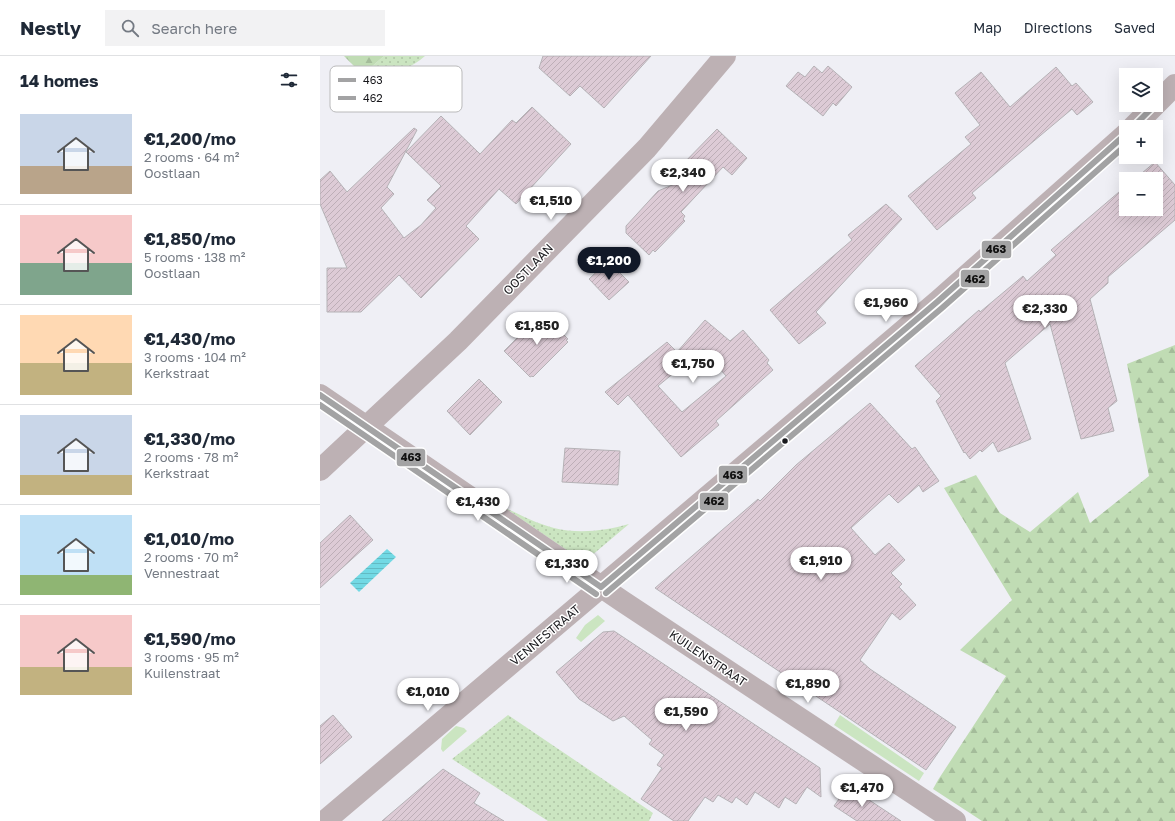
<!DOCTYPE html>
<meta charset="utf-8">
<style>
body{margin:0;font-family:"Golos Text",sans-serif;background:#f2f2f3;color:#1f2937;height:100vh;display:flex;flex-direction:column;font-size:15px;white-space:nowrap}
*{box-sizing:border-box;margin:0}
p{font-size:13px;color:#747a83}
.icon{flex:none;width:22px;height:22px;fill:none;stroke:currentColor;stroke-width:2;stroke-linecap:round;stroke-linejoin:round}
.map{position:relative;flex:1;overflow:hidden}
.drawer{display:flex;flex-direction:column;background:#fff;width:320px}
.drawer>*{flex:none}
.tools{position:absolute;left:799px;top:12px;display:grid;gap:8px}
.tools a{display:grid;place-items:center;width:44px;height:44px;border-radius:0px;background:#fff;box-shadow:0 4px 16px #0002;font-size:20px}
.price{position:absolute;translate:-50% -34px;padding:0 9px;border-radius:14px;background:#fff;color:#222;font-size:13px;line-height:26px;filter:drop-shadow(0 1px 2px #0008)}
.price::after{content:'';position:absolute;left:50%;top:24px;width:12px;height:9px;margin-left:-6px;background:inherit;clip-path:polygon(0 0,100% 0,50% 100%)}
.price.current{background:#111827;color:#fff}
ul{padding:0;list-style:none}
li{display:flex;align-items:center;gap:12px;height:100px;padding:0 20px}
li+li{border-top:1px solid #e0e1e3}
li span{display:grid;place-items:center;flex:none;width:112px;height:80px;border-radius:0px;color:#555}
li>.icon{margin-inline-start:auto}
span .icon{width:48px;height:48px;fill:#fffc;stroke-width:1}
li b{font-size:17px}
h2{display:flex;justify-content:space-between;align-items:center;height:48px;padding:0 20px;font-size:17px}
header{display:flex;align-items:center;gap:24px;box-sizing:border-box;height:56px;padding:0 20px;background:#fff;border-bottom:1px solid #e0e1e3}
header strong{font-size:19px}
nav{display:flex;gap:22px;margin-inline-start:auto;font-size:14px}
.search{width:280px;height:36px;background:#f2f2f3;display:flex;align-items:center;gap:10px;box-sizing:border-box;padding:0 14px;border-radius:0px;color:#747a83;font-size:15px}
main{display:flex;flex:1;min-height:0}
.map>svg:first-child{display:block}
.grass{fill:url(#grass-dots)}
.forest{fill:url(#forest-firs)}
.green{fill:#cbe5c1}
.water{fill:url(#water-rules)}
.building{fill:url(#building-hatch);stroke:#b5b2b6;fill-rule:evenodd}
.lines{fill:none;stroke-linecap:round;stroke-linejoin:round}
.minor{stroke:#bdb1b4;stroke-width:22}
.bus-1-casing{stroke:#fff;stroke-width:9}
.bus-2-casing{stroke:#fff;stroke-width:9}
.bus-1{stroke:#a3a3a4;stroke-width:6}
.bus-2{stroke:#a3a3a4;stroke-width:6}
.bus-dot{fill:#18181c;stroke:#fff;stroke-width:1.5}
.labels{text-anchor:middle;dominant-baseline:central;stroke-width:3;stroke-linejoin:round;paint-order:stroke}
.street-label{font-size:12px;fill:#18181c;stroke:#fff}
.key{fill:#fff;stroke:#bababb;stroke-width:1}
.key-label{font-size:11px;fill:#18181c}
.line-badge{stroke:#fff;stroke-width:1.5}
.pale-badge-label{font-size:11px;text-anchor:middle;font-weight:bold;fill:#111}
</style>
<header>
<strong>Nestly</strong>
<div class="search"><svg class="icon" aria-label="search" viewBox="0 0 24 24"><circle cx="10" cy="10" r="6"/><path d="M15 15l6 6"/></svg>Search here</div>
<nav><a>Map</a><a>Directions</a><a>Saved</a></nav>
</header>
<main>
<section class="drawer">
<h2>14 homes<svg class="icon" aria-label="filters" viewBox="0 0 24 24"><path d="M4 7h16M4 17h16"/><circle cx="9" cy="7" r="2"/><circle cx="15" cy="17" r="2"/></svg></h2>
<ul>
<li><span style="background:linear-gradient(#c9d6e8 65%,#b9a48a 0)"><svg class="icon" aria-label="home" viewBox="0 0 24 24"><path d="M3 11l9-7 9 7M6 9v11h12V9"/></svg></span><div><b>€1,200/mo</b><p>2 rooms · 64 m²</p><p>Oostlaan</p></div></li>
<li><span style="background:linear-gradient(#f6c9c9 60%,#7fa58c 0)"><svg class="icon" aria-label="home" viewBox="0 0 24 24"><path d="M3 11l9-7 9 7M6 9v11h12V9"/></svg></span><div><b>€1,850/mo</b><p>5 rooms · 138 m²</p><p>Oostlaan</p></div></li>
<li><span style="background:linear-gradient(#ffd9b3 60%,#c2b280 0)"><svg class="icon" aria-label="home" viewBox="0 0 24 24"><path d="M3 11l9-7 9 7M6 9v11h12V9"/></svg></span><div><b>€1,430/mo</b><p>3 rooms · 104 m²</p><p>Kerkstraat</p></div></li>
<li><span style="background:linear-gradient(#c9d6e8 75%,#c2b280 0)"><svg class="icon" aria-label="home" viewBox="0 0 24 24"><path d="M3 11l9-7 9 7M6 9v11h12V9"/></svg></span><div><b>€1,330/mo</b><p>2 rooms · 78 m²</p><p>Kerkstraat</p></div></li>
<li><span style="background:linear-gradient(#bfe0f5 75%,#8fb573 0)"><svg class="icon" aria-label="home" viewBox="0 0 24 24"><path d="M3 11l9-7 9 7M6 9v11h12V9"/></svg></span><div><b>€1,010/mo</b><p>2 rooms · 70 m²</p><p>Vennestraat</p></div></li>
<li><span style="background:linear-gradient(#f6c9c9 65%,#c2b280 0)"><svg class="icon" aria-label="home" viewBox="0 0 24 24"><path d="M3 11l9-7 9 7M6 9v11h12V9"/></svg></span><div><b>€1,590/mo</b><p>3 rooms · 95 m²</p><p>Kuilenstraat</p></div></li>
</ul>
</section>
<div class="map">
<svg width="855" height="765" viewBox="0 0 855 765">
<defs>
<pattern id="grass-dots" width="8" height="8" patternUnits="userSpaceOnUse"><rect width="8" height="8" fill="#cbe5c1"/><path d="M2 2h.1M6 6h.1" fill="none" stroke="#aec4a5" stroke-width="1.8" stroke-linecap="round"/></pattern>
<pattern id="forest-firs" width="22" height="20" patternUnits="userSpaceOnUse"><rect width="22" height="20" fill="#c0dcb4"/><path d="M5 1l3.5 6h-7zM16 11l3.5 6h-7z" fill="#a4bc9a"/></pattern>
<pattern id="water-rules" width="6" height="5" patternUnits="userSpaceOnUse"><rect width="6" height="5" fill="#72d9e4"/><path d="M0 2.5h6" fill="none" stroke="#62bac3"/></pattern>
<pattern id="building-hatch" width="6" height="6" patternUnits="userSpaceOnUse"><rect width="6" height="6" fill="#ddcbd6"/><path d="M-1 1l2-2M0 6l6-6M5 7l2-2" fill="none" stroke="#bdaeb7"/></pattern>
</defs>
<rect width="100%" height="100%" fill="#efeff5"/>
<path class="grass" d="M64,0H105C86,17 61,21 37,13L50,12Z
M185,452C201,459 217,468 234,472C258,478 285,475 309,468L264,506Z
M188,659L333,757L329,765H228L132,703Z"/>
<path class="forest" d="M24,0H64L50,12L37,13Z
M855,289V765H662L613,733L618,724L686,620L640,594L692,544L624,432L656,419L680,457L710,476L758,436L770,467L829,420L807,308Z"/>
<path class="green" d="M278,559L285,565L261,586L256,582L265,569Z
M520,659L604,717L599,725L514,669Z
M136,670L144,672L147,675L123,696L121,693L122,683Z"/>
<path class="water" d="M67,493L76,501L39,536L30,527Z"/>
<path class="building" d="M223,0H331L284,52L260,30L250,40L219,12Z
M494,10L502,17L508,10L532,31L516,50L513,47L503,60L466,30L478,16L485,21Z
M736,11L752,30L756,27L773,46L757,59L752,53L652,137L656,142L617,174L588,140L651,88L645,81L660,69L635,37L661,16L690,51Z
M212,51L251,88L196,148L179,133L146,170L159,183L101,242L79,219L41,256H7V212H27L0,148V124L10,115L27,136L94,72L97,74L67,131L74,138L61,152L84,182L101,169L116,152L107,144L121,130L86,96L121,60L160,98L192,64L196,67Z
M397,73L427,102L412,119L403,111L361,156L365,160L363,163L365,165L335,196L333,194L329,199L306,177V170L338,135L369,122L359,112Z
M835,106L855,129V164L788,221V227L770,243L797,345L788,352L794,375L761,383L730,268L685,307L711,383L678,396L673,386L662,396L660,394L650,403L645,396L644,397L616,345L621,340L595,310L659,254L660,256L703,220L707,225L736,199L731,194L806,130V153H836V123H815Z
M566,148L582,163L496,256L506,267L479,288L450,254L532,184L528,179Z
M288,205L309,226L289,244L269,223Z
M222,257L248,283L246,284L248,286L213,321L212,320L210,321L184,295Z
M385,264L410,285L423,274L449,304L447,307L453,314L396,365L399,369L361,401L308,339L298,349L285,336L347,286L357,296ZM383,293L406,320L362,356L338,330Z
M159,323L182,346L150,379L127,355Z
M550,347L592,393L595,391L619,425L603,436L599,429L578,447L569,438L531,472L555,499L569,487L585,504L571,517L582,528L579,531L596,549L580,564L572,557L540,604L550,613L636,671L606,714L335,532L438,443L440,445L476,409Z
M245,392L300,395L298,429L242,426Z
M30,459L53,484L0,532V487Z
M294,575L500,712L501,741L487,731L476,748L465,741L459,752L435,736L427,749L416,741L412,747L398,739L393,746L385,741L368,765H354L321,743L342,712L337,709L344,699L329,688L332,684L304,660L293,665L259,643L236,616L283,576Z
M13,659L32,681L0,708V670Z
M123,713L160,737L154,747L184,765H62Z
M528,730L581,765H537L514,750Z"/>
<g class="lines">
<path class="minor" d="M836,48L855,29
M813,71L835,49
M0,339L302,545L635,765
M0,414L138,285L327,92L405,0
M5,765L617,246L806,78"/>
<g class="bus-1-casing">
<path id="bus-1" d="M813,71L835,49
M0,339L281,531
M281,531L617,246L806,78"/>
</g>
<g class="bus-2-casing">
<path id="bus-2" d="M0,349L276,538
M286,537L622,252L806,89"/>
</g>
<use href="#bus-1" class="bus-1"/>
<use href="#bus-2" class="bus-2"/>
</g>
<circle class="bus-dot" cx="465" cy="385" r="3.5"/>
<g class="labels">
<g class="street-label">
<text transform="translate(208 213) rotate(-46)">OOSTLAAN</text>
<text transform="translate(225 579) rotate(-40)">VENNESTRAAT</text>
<text transform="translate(388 602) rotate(34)">KUILENSTRAAT</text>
</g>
</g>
<rect x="10" y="10" width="132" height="46" rx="6" class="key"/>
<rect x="18" y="22" width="18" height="4" fill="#a3a3a4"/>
<rect x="18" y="40" width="18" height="4" fill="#a3a3a4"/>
<g class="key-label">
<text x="43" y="28">463</text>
<text x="43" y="46">462</text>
</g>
<g class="line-badge">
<rect x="661" y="184" width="31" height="19" rx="4" fill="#a3a3a4"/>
<rect x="640" y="213" width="30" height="19" rx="4" fill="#a3a3a4"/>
<rect x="76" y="392" width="30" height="19" rx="4" fill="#a3a3a4"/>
<rect x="398" y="409" width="30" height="19" rx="4" fill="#a3a3a4"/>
<rect x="379" y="436" width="30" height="19" rx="4" fill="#a3a3a4"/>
</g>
<g class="pale-badge-label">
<text x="676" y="197">463</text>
<text x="655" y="227">462</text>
<text x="91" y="405">463</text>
<text x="413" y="423">463</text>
<text x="394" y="449">462</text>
</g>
</svg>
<div class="tools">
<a><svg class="icon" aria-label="layers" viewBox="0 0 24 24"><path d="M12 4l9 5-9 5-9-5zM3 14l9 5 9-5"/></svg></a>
<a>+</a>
<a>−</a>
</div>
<b class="price" style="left:363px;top:137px">€2,340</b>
<b class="price" style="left:231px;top:165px">€1,510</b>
<b class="price current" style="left:289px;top:225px">€1,200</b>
<b class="price" style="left:566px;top:267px">€1,960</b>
<b class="price" style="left:725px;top:273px">€2,330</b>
<b class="price" style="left:217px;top:290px">€1,850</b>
<b class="price" style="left:373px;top:328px">€1,750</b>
<b class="price" style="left:158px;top:466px">€1,430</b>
<b class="price" style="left:501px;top:525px">€1,910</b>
<b class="price" style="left:247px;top:528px">€1,330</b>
<b class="price" style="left:488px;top:648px">€1,890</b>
<b class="price" style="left:108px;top:656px">€1,010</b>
<b class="price" style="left:366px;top:676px">€1,590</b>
<b class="price" style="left:542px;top:752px">€1,470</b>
</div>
</main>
